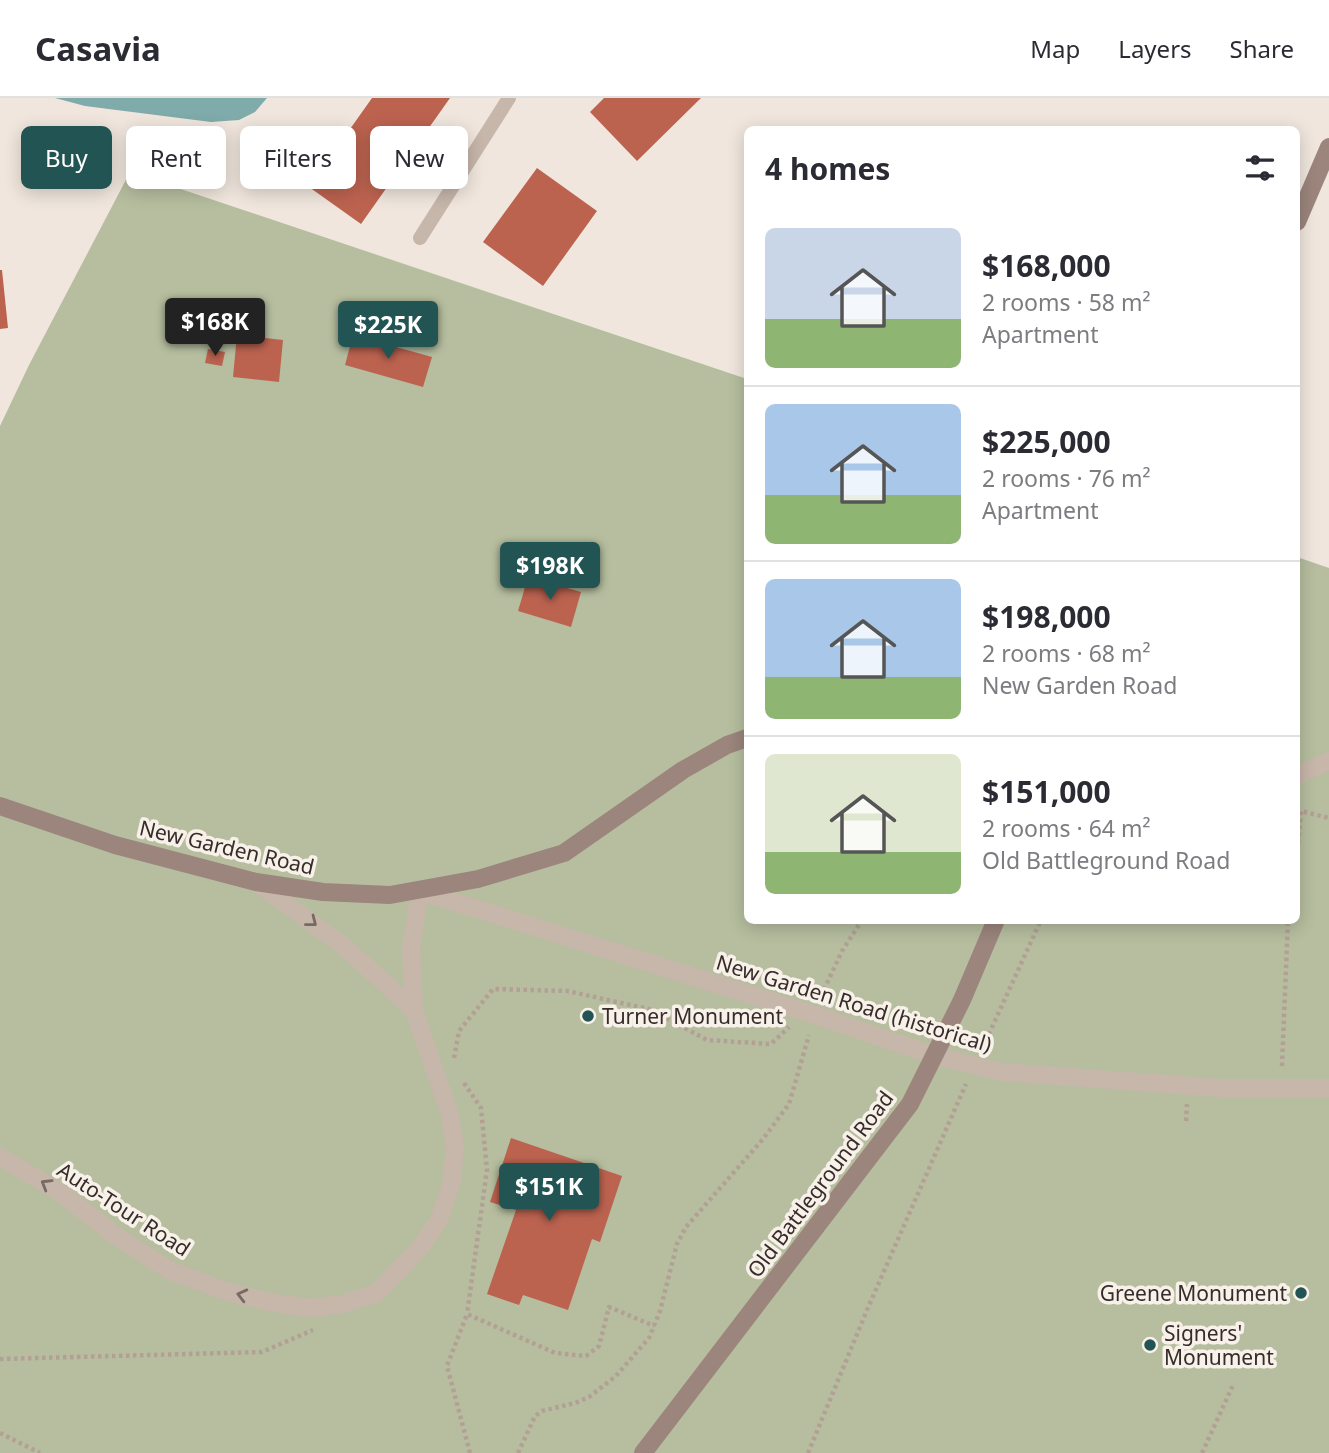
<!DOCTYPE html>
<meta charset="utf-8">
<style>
body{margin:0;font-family:"Noto Sans",sans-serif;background:#f7f7f7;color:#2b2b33;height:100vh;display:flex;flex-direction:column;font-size:26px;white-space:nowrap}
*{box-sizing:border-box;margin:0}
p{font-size:23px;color:#7c7c81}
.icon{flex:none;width:38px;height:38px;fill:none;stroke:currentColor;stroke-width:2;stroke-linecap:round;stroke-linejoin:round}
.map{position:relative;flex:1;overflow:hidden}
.panel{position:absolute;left:744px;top:28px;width:556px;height:798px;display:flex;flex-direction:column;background:#fff;border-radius:10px;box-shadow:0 4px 18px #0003}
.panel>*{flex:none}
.guide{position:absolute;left:21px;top:28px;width:618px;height:63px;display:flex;gap:14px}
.price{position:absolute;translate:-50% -60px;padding:0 16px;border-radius:7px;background:#225454;color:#fff;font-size:23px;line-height:46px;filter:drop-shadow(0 2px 4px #0008)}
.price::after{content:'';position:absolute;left:50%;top:42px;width:21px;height:16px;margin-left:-10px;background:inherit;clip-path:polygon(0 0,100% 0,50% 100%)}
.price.current{background:#222;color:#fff}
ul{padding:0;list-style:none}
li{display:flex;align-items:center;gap:21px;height:175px;padding:0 21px}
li+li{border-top:2px solid #e1e1e2}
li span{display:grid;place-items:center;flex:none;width:196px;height:140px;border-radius:10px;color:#555}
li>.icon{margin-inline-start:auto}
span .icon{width:84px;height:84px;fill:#fffc;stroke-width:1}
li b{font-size:30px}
h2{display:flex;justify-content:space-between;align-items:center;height:84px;padding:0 21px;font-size:30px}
.chip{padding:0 24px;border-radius:10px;background:#fff;box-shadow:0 4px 18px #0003;font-size:24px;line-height:63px}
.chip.current{background:#225454;color:#fff}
header{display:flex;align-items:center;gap:42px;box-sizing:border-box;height:98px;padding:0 35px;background:#fff;border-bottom:2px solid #e1e1e2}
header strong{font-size:33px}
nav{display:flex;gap:38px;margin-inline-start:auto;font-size:24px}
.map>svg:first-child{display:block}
.green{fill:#b6be9f}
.water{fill:#7fabaa}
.building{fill:#bc6350}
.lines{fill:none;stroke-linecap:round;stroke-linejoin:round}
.path{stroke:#b3a095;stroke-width:4.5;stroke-dasharray:3.5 3.5;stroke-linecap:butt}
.lane{stroke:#c7b6aa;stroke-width:14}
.street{stroke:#c7b6aa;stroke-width:18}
.secondary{stroke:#9b857c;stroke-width:18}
.oneway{stroke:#776a63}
.poi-dot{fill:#225454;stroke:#f8f1e9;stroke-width:2.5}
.labels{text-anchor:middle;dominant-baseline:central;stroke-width:7;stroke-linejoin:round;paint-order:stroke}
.street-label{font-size:21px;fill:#362c29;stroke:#f8f1e9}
.poi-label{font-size:21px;fill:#362c29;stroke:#f8f1e9;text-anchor:start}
</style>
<header>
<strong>Casavia</strong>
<nav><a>Map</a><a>Layers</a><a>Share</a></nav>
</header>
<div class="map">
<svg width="1329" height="1355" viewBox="0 0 1329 1355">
<rect width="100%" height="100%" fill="#f0e6dd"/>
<path class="green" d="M130,74L747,281V822H1297V459L1329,470V1355H0V328L29,267Z"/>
<path class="water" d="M55,0H267L255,14L239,22L211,24L85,8Z"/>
<path class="building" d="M372,0H450L361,126L309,89Z
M604,0H701L637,63L590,14Z
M537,70L597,113L543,188L483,144Z
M0,172H2L8,230L0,231Z
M237,237L283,242L279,284L233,279Z
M353,237L432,259L423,289L345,267Z
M208,251L225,254L222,268L205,265Z
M528,479L581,494L571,529L518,513Z
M511,1040L622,1078L600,1144L592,1141L568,1212L523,1197L519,1207L487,1196L516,1112L490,1104Z"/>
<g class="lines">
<path class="path" d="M1297,759L1301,713L1329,720
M821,898L842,853L862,822
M983,949L1041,822
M454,960L459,933L493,891L567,893L649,911L707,942L771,946L789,929
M1282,968L1288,822
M464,985L481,1010L487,1072L467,1216
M1186,1023L1187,1006
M0,1261L262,1254L313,1232
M0,1335L40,1355
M470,1355L447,1268L467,1216L555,1255L586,1258L599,1248L609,1209L654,1228
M518,1355L535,1318L542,1313L575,1305L589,1299L616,1278L649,1240L660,1213L677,1146L686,1129L763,1041L789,1006L809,937
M808,1355L867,1212L966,986
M1202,1355L1233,1287"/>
<path class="lane" d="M420,140L509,0"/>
<path class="street" d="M1297,677L1329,663
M256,784L345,849L414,912
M0,1059L58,1093L118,1139L169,1172L228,1194L269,1204L309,1210L343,1206L377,1195L419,1151L439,1122L452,1083L455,1047L450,1017L414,912L411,849L420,793L815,917L935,958L1002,974L1221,990H1329"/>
<path class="secondary" d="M1297,124L1329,49
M0,708L115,747L256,784L323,794L390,797L478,781L564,755L683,672L727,647L747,640
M643,1355L910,1006L962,902L996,822"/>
</g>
<defs><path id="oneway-chevron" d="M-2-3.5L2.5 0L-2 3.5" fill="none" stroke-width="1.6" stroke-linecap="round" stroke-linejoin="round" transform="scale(1.75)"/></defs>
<g class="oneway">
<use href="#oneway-chevron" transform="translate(312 824) rotate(38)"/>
<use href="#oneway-chevron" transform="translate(46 1086) rotate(-149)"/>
<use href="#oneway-chevron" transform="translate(242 1197) rotate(-166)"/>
</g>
<g class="poi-dot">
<circle cx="588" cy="918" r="7"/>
<circle cx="1301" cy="1195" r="7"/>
<circle cx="1150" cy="1247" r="7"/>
</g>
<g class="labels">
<g class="street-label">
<text transform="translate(227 749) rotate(13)">New Garden Road</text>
<text transform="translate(854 905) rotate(17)">New Garden Road (historical)</text>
<text transform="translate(820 1086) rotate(-53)">Old Battleground Road</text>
<text transform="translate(124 1111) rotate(33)">Auto-Tour Road</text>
</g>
<g class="poi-label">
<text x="602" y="918">Turner Monument</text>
<text x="1287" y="1195" text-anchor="end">Greene Monument</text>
<text x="1164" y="1235">Signers'<tspan x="1164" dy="24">Monument</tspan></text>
</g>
</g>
</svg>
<b class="price current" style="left:215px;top:260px">$168K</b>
<b class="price" style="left:388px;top:263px">$225K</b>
<b class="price" style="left:550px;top:504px">$198K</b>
<b class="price" style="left:549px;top:1125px">$151K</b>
<div class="guide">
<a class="chip current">Buy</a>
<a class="chip">Rent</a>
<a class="chip">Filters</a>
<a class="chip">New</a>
</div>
<section class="panel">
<h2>4 homes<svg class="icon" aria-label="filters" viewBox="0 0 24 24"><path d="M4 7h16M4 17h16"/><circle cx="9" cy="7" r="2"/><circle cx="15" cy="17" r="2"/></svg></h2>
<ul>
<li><span style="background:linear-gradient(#c9d6e8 65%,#8fb573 0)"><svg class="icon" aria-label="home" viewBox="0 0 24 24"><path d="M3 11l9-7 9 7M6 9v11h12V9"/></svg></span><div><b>$168,000</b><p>2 rooms · 58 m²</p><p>Apartment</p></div></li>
<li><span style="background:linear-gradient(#a9c7e8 65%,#8fb573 0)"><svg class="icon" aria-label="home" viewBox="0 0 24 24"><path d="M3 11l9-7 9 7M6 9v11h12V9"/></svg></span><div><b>$225,000</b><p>2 rooms · 76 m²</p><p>Apartment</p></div></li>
<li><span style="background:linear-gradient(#a9c7e8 70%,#8fb573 0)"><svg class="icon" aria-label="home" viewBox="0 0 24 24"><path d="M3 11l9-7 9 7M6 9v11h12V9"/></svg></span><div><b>$198,000</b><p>2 rooms · 68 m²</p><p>New Garden Road</p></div></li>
<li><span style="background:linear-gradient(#dfe7d0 70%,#8fb573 0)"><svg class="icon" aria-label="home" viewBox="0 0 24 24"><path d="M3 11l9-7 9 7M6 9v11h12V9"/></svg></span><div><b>$151,000</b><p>2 rooms · 64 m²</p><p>Old Battleground Road</p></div></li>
</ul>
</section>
</div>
